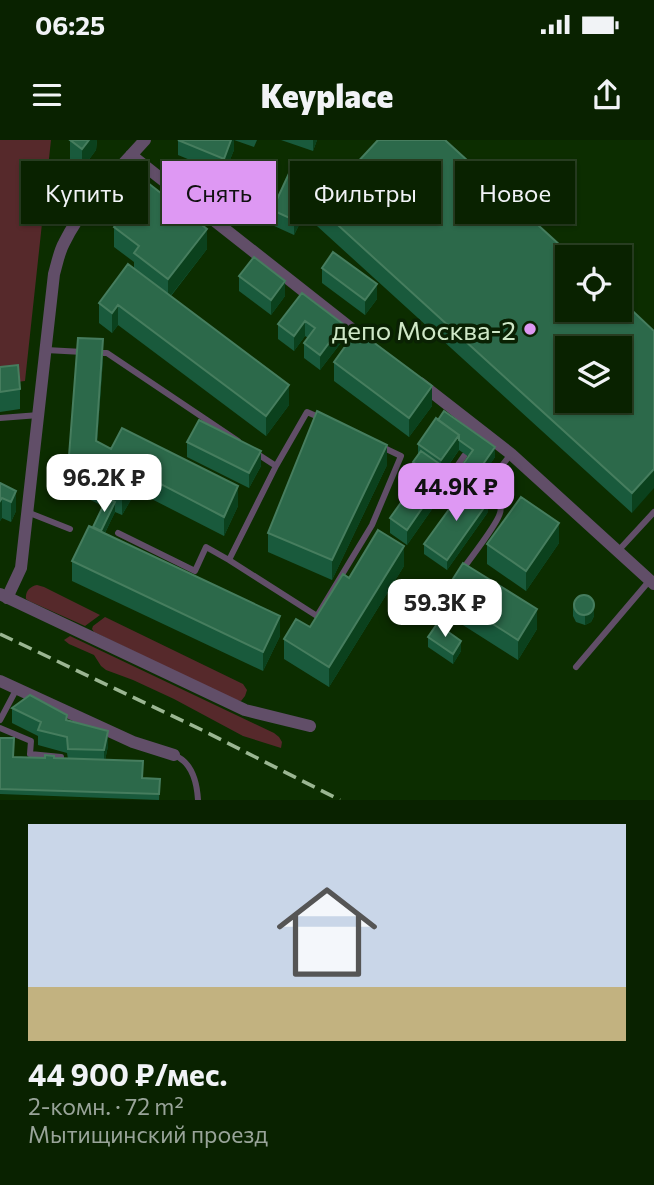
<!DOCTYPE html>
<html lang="ru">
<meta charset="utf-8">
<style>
body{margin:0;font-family:Commissioner,sans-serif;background:#122a0a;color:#f1f3f6;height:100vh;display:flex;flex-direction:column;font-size:26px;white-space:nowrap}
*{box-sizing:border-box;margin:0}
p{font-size:23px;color:#99a499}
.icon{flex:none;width:38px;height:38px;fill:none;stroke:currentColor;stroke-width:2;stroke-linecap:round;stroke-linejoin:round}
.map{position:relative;height:660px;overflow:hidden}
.panel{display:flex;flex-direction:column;background:#092200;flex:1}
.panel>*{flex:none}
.top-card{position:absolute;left:21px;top:21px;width:612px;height:63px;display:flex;gap:14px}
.controls{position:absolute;left:555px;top:105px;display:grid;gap:14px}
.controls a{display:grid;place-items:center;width:77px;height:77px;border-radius:0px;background:#092200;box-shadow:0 2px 5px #0004,0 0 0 2px #293f22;font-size:35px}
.price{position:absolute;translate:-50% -60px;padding:0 16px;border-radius:14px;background:#fff;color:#222;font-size:23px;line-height:46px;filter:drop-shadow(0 2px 4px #0008)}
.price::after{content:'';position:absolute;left:50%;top:42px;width:21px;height:16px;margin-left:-10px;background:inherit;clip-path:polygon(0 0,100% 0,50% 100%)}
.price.on{background:#de98f3;color:#111}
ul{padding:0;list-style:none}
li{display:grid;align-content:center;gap:14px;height:371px;padding:0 28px}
li span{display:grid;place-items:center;height:217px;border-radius:0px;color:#555}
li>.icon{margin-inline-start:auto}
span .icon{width:126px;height:126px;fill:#fffc;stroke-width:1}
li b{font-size:30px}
.tag{padding:0 24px;border-radius:0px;background:#092200;box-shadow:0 2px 5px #0004,0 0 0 2px #293f22;font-size:24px;line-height:63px}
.tag.on{background:#de98f3;color:#111}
.status{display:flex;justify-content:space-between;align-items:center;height:49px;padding:0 35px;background:#092200;direction:ltr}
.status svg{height:19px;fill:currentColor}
header{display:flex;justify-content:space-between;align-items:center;height:91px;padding:0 28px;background:#092200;font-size:32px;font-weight:800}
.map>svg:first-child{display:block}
.green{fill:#56292b}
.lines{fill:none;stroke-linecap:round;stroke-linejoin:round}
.service{stroke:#614e68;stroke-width:6}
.minor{stroke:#614e68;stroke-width:12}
.rail{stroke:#9bb692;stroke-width:3.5;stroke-dasharray:14 7;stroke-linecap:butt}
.wall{fill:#195a3c}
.shaded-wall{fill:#0b411d}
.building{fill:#2c694a;stroke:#467d5e;stroke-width:2;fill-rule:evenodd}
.poi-dot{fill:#de98f3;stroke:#0a2103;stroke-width:2.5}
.labels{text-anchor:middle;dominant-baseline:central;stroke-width:7;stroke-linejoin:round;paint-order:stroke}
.poi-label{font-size:26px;fill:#cfe8c7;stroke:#0a2103;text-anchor:end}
</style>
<div class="status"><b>06:25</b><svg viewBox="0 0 49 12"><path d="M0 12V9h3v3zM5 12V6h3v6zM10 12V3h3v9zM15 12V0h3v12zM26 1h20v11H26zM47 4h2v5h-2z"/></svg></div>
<header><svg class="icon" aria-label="menu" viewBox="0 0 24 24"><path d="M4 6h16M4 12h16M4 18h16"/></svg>Keyplace<svg class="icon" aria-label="share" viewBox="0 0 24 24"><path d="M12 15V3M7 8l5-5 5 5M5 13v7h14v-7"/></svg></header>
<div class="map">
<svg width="654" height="660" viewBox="0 0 654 660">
<rect width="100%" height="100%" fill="#0c2d00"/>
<path class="green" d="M0,0H51L25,241L0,244Z
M37,445L44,447L100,475L85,486L29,461L26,459C25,452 30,446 37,445Z
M105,477L243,544L247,550L245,556L241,561L234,560L94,492L92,489L93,486Z
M70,496L274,593L279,597L282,602L281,608L243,596L174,559L133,540L106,530L101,526L94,515L69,504L64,500Z"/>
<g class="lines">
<path class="service" d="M46,210L83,212
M97,213H107L238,301
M0,278L39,275
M464,316L453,332L454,340L475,355L494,354
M276,326L307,272L323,279
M27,372L70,389
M118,393L195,431L206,407L229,420L276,326L256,313
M618,411L654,372
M229,420L317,476L372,385L401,316L380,306
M463,429C471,417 497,385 500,373C502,367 499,363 496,358C487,340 501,327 511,314
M440,461L449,449
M576,527L650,440
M0,580L16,550
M0,588L31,601L30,614L61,617
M174,615C192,622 197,643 198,660"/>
<path class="minor" d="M131,15L367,201
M420,243L511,314L654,444
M0,454L245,570L310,586
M7,458L21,428L54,134C57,124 59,112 64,103C83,64 116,32 145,0
M0,541L133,602L174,615"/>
<path class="rail" d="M0,494L202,590L340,660"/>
</g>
<path class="wall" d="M70,0H97L96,10L82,29L70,20Z
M178,0H234V10L224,34L178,15Z
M234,0H257L254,7Z
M281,0H317L313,11Z
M314,55L294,95L272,85V70Z
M317,66L654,191L632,373L317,86Z
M114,87L207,109L171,156L289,265L266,296L118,185L112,193L99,183V163L134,128V122L114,107Z
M322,128L377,159L365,175L322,143Z
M239,136L285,156L271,175L239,151Z
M302,153L343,200L320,230L304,218V203L308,198L305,196L294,211L278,199V184Z
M103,219L97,301L111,309L238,366L224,396L136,351L122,375L115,372L105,393L280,496L263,531L72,441V421L93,387L103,366L68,349V329Z
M334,222L432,266L409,297L334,241Z
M0,227L20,249V269L0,272Z
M436,278L495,317L474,347L461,337V327L469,317L459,310L446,329L451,342L407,405L390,393V378L419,337L413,332V322L418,315V304Z
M187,302L261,326L249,348L187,317Z
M387,325L332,440L268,412V393Z
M0,343L16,371L11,382L2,378L0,381Z
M488,372L447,430L424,414V404Z
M559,403L526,451L487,424V404Z
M404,426L329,547L284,519V499L310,487L349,438Z
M444,453L537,489L518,520L444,473Z
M573,466L594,476L591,482L585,485L576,482L573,476Z
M428,497L461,511L453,524L428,507Z
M12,568L67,580L108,606L105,620L142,638L160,639L159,660L0,654V598L13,617L68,619L67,613L38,605V596L12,583Z"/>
<path class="shaded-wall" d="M89,0H97L96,10L82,29V9Z
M231,0H234V10L224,34V19Z
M313,0H317L313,11Z
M314,40V55L294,95V80Z
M207,89V109L168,159V139Z
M285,141V156L271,175V160Z
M377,144V159L365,175V160Z
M118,165V185L112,193V173Z
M305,181V196L294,211V196Z
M343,184V200L320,230V215Z
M103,199V219L96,320V301Z
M289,245V265L266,296V276Z
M432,246V266L409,297V278Z
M459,295V310L441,335V320Z
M387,305V325L332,440V420Z
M495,307V317L474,347V337Z
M261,311V326L249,348V333Z
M654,329V348L632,373V353Z
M136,331V351L122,375V356Z
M451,332V342L407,405V390L443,338Z
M238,346V366L224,396V377Z
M16,351V371L11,382V362Z
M2,358V378L0,381V361Z
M115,362V372L97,409V399Z
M488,362V372L447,430V420Z
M559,383V403L526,451V431Z
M404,406V426L329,547V527Z
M594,466V476L591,482L585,485V475Z
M537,469V489L518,520V500Z
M280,476V496L263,531V512Z
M461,501V511L453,524V514Z
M108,591V606L104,625V610Z"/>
<path class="building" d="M70,0H89L82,9Z
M178,0H231L224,19Z
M378,0H445L573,117H567V170H620V159L654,191V329L632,353L317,66ZM567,208H620V261H567Z
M291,29L314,40L294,80L272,70Z
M148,43L207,89L168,139L134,113L139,106L114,87Z
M333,112L377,144L365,160L322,128Z
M254,117L285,141L271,160L239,136Z
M128,124L289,245L266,276L118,165L112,173L99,163Z
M302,153L343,184L320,215L304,203L315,188L305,181L294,196L278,184Z
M357,190L432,246L409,278L334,222Z
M78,198L103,199L96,301L111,309L122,288L238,346L224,377L136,331L122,356L68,329Z
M18,225L20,249L0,252V227Z
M317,271L387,305L332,420L268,393Z
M444,271L495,307L474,337L461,327L473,310L459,300V295L438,280Z
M436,278L459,295L441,320L418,304Z
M199,280L261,311L249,333L187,302Z
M421,311L451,332L443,343V338L427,326L424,330L413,322Z
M427,326L443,338L407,390L390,378Z
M0,343L16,351L11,362L2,358L0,361Z
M466,346L488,362L447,420L424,404Z
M521,357L559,383L526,431L487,404Z
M107,358L115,362L101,391L93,387Z
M89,386L280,476L263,512L72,421Z
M378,390L404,406L329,527L284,499L296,479L310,487L343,434L349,438Z
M463,423L537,469L518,500L444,453Z
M574 465a10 10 0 1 1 20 0a10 10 0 1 1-20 0Z
M437,484L461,501L453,514L428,497Z
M30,555L67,575L66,580L108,591L104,610L68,609L67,597L38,590L41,582L12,568Z
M0,598H14L13,617L45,618V615L54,616V618L143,621L142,638L160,639L159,654L0,649Z"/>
<circle class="poi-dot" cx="530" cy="189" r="7"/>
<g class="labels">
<g class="poi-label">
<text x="516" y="189">депо Москва-2</text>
</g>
</g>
</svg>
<div class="controls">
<a><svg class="icon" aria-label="locate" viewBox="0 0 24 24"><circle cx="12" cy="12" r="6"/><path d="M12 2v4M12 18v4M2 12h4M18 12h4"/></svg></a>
<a><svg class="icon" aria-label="layers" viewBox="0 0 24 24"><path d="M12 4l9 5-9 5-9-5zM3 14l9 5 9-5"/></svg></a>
</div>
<b class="price" style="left:104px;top:374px">96.2K ₽</b>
<b class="price on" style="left:456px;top:383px">44.9K ₽</b>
<b class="price" style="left:445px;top:499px">59.3K ₽</b>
<div class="top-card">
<a class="tag">Купить</a>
<a class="tag on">Снять</a>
<a class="tag">Фильтры</a>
<a class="tag">Новое</a>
</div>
</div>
<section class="panel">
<ul>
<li><span style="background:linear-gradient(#c9d6e8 75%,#c2b280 0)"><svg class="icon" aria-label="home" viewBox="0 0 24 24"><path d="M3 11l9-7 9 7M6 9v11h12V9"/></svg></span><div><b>44 900 ₽/мес.</b><p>2-комн. · 72 m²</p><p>Мытищинский проезд</p></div></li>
</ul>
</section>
